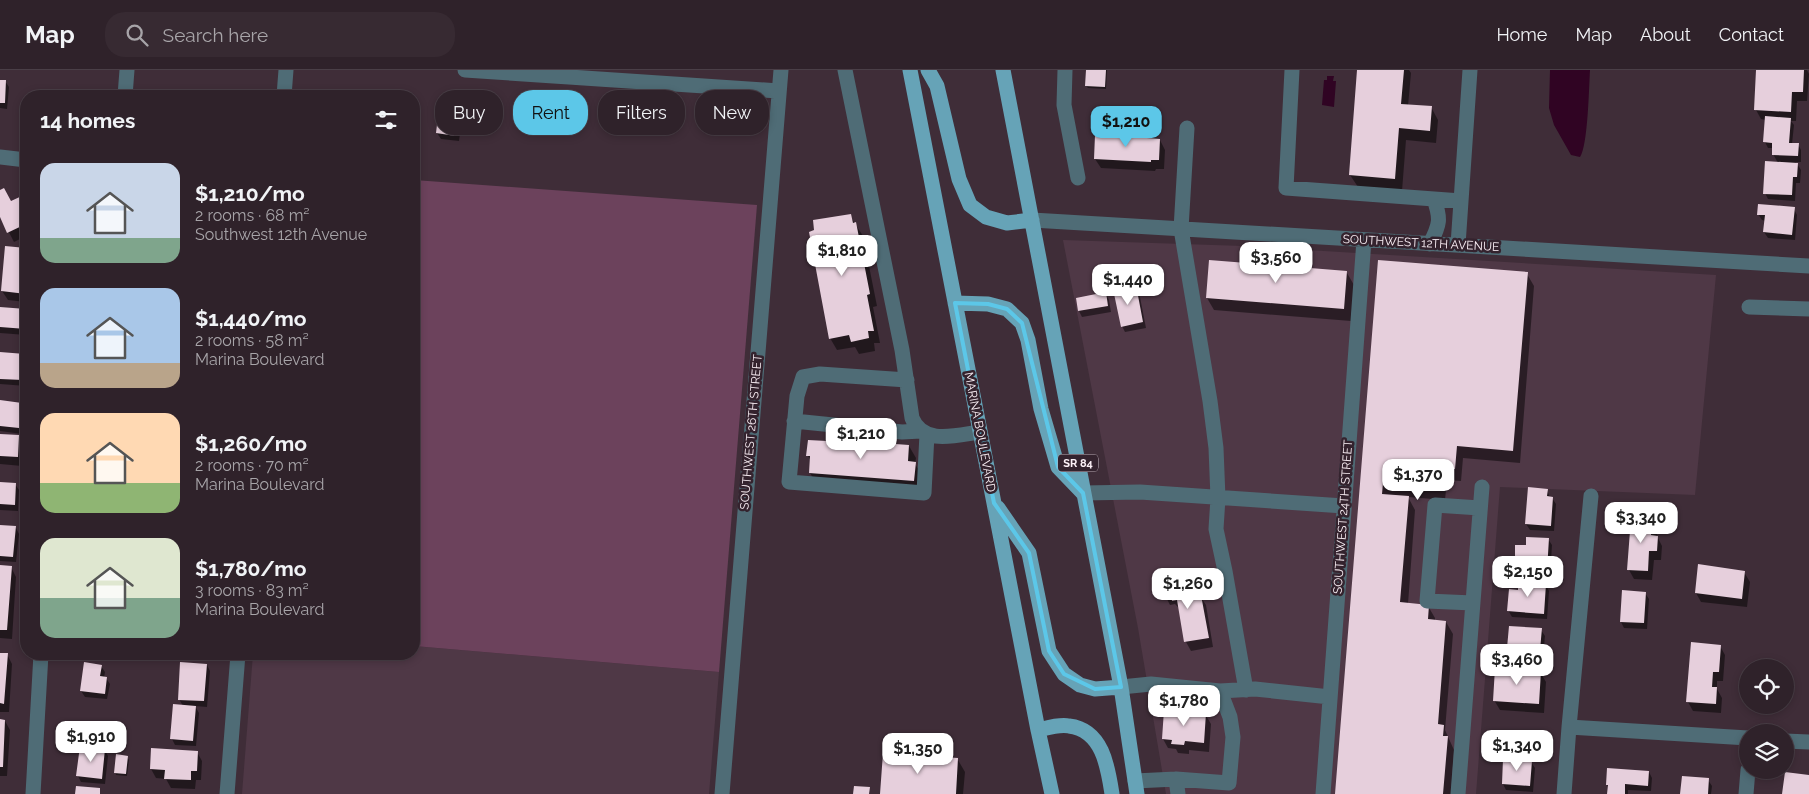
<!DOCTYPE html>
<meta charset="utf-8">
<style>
body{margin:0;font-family:Raleway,sans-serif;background:#372a32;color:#f1f3f6;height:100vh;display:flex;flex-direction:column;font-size:19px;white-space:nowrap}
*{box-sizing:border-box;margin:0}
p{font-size:16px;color:#a7a4a8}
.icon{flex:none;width:28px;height:28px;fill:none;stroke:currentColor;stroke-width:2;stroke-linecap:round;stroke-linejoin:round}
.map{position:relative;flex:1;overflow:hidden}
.drawer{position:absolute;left:20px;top:20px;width:400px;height:570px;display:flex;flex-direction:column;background:#2f222a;border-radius:20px;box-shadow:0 2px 8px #0003,0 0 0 1px #4a3f47}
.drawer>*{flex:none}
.banner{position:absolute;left:435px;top:20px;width:475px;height:45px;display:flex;gap:10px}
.tools{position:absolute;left:1739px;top:589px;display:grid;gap:10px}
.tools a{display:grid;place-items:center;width:55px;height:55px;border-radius:50%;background:#2f222a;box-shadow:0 2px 8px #0003,0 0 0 1px #4a3f47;font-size:25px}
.price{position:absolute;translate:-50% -42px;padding:0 11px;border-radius:10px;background:#fff;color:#222;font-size:16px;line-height:32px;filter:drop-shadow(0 1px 2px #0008)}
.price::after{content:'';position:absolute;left:50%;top:30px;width:15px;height:11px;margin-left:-8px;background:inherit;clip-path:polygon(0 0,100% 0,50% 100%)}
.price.active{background:#5cc7e8;color:#111}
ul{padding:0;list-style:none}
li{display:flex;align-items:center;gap:15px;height:125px;padding:0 20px}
li span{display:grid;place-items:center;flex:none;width:140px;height:100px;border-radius:15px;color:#555}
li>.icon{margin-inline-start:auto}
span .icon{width:60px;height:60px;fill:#fffc;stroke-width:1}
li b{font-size:21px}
h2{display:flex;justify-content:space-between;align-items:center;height:60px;padding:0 20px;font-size:21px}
.tag{padding:0 18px;border-radius:20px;background:#2f222a;box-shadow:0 2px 8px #0003,0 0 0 1px #4a3f47;font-size:18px;line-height:45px}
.tag.active{background:#5cc7e8;color:#111}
header{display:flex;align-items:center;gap:30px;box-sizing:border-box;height:70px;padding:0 25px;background:#2f222a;border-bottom:1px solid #4a3f47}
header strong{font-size:24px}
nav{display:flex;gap:28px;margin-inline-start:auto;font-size:18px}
.search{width:350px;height:45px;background:#372a32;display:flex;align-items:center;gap:12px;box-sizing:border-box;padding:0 18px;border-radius:20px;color:#a7a4a8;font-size:19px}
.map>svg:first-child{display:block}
.built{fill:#4f3846}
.green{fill:#6c425c}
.water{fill:#300423}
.shadow{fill:#0007}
.building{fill:#e6cfdc}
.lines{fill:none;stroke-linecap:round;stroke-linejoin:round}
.minor{stroke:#4f6c76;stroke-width:15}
.major{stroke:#66a3b7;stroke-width:15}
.marked{fill:none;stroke:#5cc7e8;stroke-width:4;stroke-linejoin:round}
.labels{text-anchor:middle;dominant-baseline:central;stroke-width:5;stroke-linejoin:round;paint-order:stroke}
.shield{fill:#34232e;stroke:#c0b3bb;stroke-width:1}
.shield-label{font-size:11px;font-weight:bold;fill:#fcf1f7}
.street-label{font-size:12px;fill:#fcf1f7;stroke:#34232e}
</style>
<header>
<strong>Map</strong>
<div class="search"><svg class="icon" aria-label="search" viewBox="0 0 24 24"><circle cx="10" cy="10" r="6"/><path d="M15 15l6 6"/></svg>Search here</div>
<nav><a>Home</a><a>Map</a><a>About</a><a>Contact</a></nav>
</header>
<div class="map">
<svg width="1809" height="724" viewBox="0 0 1809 724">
<rect width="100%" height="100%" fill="#3f2d38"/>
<path class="built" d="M1063,170L1243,176L1716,205L1695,425L1500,417L1476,724H1166L1138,558Z
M414,576L719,602L709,724H242L253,584H414Z"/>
<path class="green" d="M414,110L757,135L719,602L414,576Z"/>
<path class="water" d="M1550,0H1590C1589,16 1588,76 1580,87L1571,85L1554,55L1549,38Z
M1327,6H1334L1333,11H1336L1334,37L1322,35L1324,10H1327Z"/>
<path class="shadow" d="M1087,0H1107L1106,19L1088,18L1086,16Z
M1359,0H1409L1411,3L1408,36L1431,37L1438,50L1436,73L1406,70L1402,121L1358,117L1350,105Z
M1758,0H1807L1809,4L1807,31H1797L1796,51H1791L1794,55L1792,74H1798L1801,80V92H1796L1801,100L1800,113H1796L1795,131L1768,129L1765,123L1778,93L1773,84V78H1768L1765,72L1766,50L1761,49L1756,40Z
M0,11H5L9,17L7,39L0,38Z
M414,35H417L420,41L418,65H414Z
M458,42L462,48L459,71L441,69L437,63Z
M1119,63L1122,68L1137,69L1147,66L1149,70H1160L1165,80L1164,99H1156L1155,101L1101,98L1095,89L1107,67Z
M0,121L11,132L23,127L26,132V166L14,172L1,147L0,148Z
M1794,139L1797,145L1795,170L1768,168L1764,162L1766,151L1762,150L1758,144Z
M850,146L863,166L877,236L873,237L880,273H874L875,281L859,284L855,277L837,280L830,268Z
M6,178L26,180V232L8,230L2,221Z
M1380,192L1527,204L1534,216L1520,393L1463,388L1461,411L1447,410L1445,430L1408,427L1415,440L1408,534L1428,536L1435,548V551L1446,552L1453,564L1445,660L1454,680L1451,724H1336Z
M1347,203L1354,215L1351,251L1214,240L1207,228Z
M1135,216L1139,222L1146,258L1125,262L1122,256Z
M1106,224L1109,230L1111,242L1082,247L1079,241Z
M0,238L26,240V265L0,263Z
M0,283L24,285L26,288V316L0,314Z
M0,332L21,334L25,340L22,364L0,361Z
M0,365L19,367L24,376L22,396L0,394Z
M909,376L916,388L915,394L922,405L921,423L817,415L810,403L811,391L808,386Z
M0,413L15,414L19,420L18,441L0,440Z
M1547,420L1550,428H1552L1556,434L1554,461L1530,460L1526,454Z
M1652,450L1657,460V466L1662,476L1661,490H1654L1652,510L1634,509L1629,500Z
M0,456L16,458L19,464L16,492L0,491Z
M1548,469L1552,475L1550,506L1526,505L1523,499V492H1519L1516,486L1527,477Z
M0,496L11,497L16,507L12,569L0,568Z
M1744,502L1750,512L1747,537L1701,532L1696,523Z
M1188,510L1194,521L1196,520L1206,535L1213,577L1191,581L1186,572L1180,539L1175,534L1170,535L1165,525Z
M1546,515L1549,521L1547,549L1512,547L1508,540L1519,521Z
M1645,523L1649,529L1647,559L1624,558L1621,552Z
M1541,560L1545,566L1543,586L1512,584L1509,578Z
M1720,576L1725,585L1723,611H1717V619L1722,628L1721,643L1693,641L1688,632Z
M0,584H7L12,594L9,642H0Z
M179,584H203L202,591L182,589Z
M207,595L210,601L207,637L195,636L199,643L196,676L175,675L172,669L183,636L179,629Z
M101,596L105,602L104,608H106L110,614L107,629L85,627L81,621Z
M1540,602L1546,612L1544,643L1500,640L1494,630Z
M1205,644L1211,654L1209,682L1189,680V684L1178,683L1176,679L1168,678L1163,669Z
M0,651H5L10,660L7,706H0Z
M105,680L108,686L105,714L81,712L78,706Z
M197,682L202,691L201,710H196L195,719L171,718L166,709L156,708L151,699Z
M127,687L129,690L127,706L116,705L115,702Z
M958,690L965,702L963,724H882Z
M1531,692L1535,698L1533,722L1506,720L1503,714Z
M1649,702L1652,708L1651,721L1628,720V724H1608L1609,718L1607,715Z
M1708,710L1712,716L1711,724H1682Z"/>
<path class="building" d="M1086,0H1106L1105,17L1085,16Z
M1357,0H1404L1401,34L1432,36L1430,61L1399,58L1395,109L1349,105Z
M1756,0H1804L1803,22H1792L1791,42L1754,40Z
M0,10H6L5,33H0Z
M70,23L89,25V26H70Z
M414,34H418L416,60L414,59Z
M439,38L459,41L456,66L436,63Z
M1765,46L1791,48L1789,73H1799L1798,86L1772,85V73L1763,72Z
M1106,61H1120V66L1136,67V64H1148L1147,68L1160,69L1159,90H1151V92L1094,89L1095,65H1106Z
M1765,91L1798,93L1797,107H1793L1792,125L1763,124Z
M4,118L11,131L24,125L26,130V154L7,163L0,147V120Z
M1758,134L1795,137L1792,165L1763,162L1765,145H1757Z
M851,144L853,153L856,152L870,224L867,225L874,261H868L869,268L851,272L849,265L829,269L809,162L814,160L813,150Z
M5,176L26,178V224L1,221Z
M1209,190L1347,201L1344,239L1206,228Z
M1378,190L1528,202L1513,381L1457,376L1455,399L1440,398L1439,418L1383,413L1382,424L1409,426L1400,532L1429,535L1428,549L1446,551L1438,654L1444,655L1443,666H1448L1443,724H1335Z
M1136,215L1143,252L1121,257L1113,219Z
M1106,222L1108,236L1078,241L1076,228Z
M0,237L26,239V259L0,257Z
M0,282L25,284L23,310L0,309Z
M0,330L22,333L19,358L0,356Z
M0,364L19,365L18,387L0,386Z
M827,369L909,375L908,391L916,392L914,411L809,403L810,386H806L808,370L827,371Z
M0,412L16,413L15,435L0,434Z
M1528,417L1548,419L1547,426L1553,427L1551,456L1525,454Z
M1631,448L1652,449L1651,465L1658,466L1657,481H1649L1648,501L1627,500Z
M0,455L16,456L13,487L0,486Z
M1526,467L1549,468L1547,501L1521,499L1522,487L1515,486V475H1526Z
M1698,494L1745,501L1742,529L1695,523Z
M0,495L12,496L7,560H0Z
M1189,509L1191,520L1197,519L1198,525H1201L1209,568L1184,572L1177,530L1172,531L1171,525L1164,526L1162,514Z
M1518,512L1546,514L1544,544L1507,541L1509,519L1518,520Z
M1622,520L1646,522L1644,553L1620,552Z
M1509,556L1542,558L1540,580L1507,578Z
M1691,572L1721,575L1719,602H1713L1712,617H1717L1716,634L1686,632Z
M0,583H8L4,634L0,633Z
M84,592L102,595L100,606L107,607L105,624L80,621Z
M180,592L207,594L204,631L178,630Z
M1495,598L1541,601L1539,634L1493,631Z
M173,634L196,636L193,671L170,669Z
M1164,640L1206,643L1204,673L1185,671L1184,675L1171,674L1172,670L1162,669Z
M0,649L5,650L3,697H0Z
M80,676L105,679L102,709L76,706Z
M151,678L198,681L197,701H191V710L164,709L165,700L150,699Z
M883,683L958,688L956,724H880Z
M116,684L128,686L126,704L114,703Z
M1503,689L1532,691L1530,716L1502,714Z
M1607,698L1649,701L1648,716L1625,714V724H1607L1608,715H1606Z
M1785,702L1809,705V724H1782Z
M1682,706L1709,708L1708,724H1680Z
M76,716L100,718V724H75Z
M854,716L870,717L869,724H853Z"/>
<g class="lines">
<path class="minor" d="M465,0L779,21
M845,0L902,280L912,348C923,376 957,365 980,362
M1065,0L1064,35L1078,108
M1292,0L1286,118L1461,131
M125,26L127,0
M284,26L286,0
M1187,58L1181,159L1210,331L1216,378L1218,428L1216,459L1225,501L1246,620
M0,87L26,90
M1032,150L1809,196
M1430,174C1440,154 1441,149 1434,129
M1458,175L1470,0
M1749,237L1809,239
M907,310L820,304L803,307L797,326L789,412L924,423L927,364
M794,351L902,362L921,361
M1083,423L1140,422L1344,436
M1473,533L1427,531L1435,435L1480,438
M1121,617L1151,614L1220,621L1255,619L1330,627
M1569,657L1748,668
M1785,671L1809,672
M1176,709L1178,724
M1135,711L1176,709L1229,713L1233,667L1230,647L1220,621
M33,724L41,584
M227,724L238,584
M722,724L781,0
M1323,724L1364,170
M1458,724L1482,417
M1564,724L1569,657L1591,426
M1746,724L1748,700"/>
<path class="major" d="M910,0L1038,660L1052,724
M928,0L937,16L959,109L970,135L986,147L1007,153L1032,150
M1003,0L1121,617L1137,724
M955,233L988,234L1007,239L1022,253L1028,270L1041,339L1058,397L1083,423
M998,438L1029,483L1049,581L1064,604L1080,615L1095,619L1121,617
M1038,660C1047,658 1059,654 1069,656C1103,660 1108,698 1112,724"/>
</g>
<path class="marked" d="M955,233L988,234L1007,239L1022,253L1058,397L1083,423L1121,617L1095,619L1064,604L1049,581L1029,483L994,433Z"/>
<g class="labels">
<rect class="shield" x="1058" y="384.5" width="40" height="17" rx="4"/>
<g class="shield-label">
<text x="1078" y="393">SR 84</text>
</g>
<g class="street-label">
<text transform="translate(1421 173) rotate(3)">SOUTHWEST 12TH AVENUE</text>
<text transform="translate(751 362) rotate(-85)">SOUTHWEST 26TH STREET</text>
<text transform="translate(980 362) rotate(79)">MARINA BOULEVARD</text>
<text transform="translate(1343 447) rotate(-86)">SOUTHWEST 24TH STREET</text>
</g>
</g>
</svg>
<div class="tools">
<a><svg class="icon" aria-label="locate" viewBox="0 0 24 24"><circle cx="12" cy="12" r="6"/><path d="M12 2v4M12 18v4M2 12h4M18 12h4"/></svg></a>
<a><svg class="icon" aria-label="layers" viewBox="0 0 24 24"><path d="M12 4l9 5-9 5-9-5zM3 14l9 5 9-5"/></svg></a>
</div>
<b class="price active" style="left:1126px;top:78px">$1,210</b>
<b class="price" style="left:842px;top:207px">$1,810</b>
<b class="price" style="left:1276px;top:214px">$3,560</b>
<b class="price" style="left:1128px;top:236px">$1,440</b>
<b class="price" style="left:861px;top:390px">$1,210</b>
<b class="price" style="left:1418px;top:431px">$1,370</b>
<b class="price" style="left:1641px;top:474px">$3,340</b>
<b class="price" style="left:1528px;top:528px">$2,150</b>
<b class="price" style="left:1188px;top:540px">$1,260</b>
<b class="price" style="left:1517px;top:616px">$3,460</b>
<b class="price" style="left:1184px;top:657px">$1,780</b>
<b class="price" style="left:91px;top:693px">$1,910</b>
<b class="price" style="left:1517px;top:702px">$1,340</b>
<b class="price" style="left:918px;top:705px">$1,350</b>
<div class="banner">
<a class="tag">Buy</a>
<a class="tag active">Rent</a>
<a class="tag">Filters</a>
<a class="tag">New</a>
</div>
<section class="drawer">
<h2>14 homes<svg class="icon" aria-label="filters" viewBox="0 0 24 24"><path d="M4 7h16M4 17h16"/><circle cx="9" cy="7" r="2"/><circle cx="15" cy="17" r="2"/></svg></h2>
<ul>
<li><span style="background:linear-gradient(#c9d6e8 75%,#7fa58c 0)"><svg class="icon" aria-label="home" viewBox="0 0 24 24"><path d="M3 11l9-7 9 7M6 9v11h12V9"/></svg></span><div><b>$1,210/mo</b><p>2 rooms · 68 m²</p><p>Southwest 12th Avenue</p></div></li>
<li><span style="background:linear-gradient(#a9c7e8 75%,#b9a48a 0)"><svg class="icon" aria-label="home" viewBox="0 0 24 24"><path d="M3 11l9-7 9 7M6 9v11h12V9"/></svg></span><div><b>$1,440/mo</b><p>2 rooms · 58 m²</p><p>Marina Boulevard</p></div></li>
<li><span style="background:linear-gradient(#ffd9b3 70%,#8fb573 0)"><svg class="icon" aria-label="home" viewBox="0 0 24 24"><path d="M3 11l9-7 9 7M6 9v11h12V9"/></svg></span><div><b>$1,260/mo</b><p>2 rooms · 70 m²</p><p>Marina Boulevard</p></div></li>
<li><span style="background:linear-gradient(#dfe7d0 60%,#7fa58c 0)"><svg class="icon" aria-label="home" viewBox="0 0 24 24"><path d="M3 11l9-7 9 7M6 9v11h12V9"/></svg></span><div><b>$1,780/mo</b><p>3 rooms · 83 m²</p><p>Marina Boulevard</p></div></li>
</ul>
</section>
</div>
